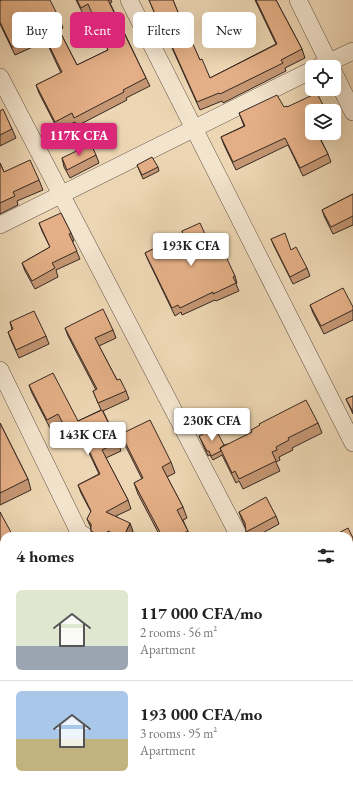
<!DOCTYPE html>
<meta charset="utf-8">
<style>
body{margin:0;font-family:"EB Garamond",serif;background:#f2f2f2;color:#222;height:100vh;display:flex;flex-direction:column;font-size:15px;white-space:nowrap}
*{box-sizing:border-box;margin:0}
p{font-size:13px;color:#767676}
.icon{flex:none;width:22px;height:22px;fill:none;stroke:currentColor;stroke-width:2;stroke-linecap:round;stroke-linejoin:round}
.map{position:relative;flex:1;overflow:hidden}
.sheet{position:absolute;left:0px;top:532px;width:353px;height:256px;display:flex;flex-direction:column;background:#fff;border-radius:12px 12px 0 0;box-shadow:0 4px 16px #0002}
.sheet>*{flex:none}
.hud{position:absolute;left:12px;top:12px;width:329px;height:36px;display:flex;gap:8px}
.buttons{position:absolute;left:305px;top:60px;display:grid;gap:8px}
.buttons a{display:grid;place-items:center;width:36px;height:36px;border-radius:6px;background:#fff;box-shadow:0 4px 16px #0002;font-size:20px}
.price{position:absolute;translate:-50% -34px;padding:0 9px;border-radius:4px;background:#fff;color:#222;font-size:13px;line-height:26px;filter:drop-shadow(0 1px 2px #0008)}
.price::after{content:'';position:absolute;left:50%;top:24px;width:12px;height:9px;margin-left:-6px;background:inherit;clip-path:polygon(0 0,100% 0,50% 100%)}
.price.on{background:#db2777;color:#fff}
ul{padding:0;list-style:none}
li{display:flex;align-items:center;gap:12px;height:100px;padding:0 16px}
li+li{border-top:1px solid #e0e0e0}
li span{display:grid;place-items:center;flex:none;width:112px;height:80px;border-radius:6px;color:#555}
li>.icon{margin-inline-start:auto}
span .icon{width:48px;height:48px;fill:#fffc;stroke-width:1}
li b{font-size:17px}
h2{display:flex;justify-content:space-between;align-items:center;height:48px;padding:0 16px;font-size:17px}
.pill{padding:0 14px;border-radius:6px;background:#fff;box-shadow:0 4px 16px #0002;font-size:14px;line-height:36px}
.pill.on{background:#db2777;color:#fff}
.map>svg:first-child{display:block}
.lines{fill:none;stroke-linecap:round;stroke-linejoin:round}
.minor-casing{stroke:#635446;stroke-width:18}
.minor{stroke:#f3e4ce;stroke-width:17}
.wall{fill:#c49673;stroke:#352822}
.shaded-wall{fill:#a07a5e;stroke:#352822}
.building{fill:#e4af86;stroke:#352822}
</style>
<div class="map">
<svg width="353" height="788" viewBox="0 0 353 788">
<rect width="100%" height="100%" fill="#edd6b3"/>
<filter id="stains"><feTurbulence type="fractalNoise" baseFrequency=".005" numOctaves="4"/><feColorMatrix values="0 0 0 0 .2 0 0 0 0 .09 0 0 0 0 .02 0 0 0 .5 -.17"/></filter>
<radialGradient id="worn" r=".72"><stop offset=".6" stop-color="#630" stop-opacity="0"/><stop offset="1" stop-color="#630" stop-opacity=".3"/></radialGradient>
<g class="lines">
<g class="minor-casing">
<path id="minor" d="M129,0L353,443
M298,0L331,67
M319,67L353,51
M334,73L353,112
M0,77L239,536
M0,225L312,70
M0,370L79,532L85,536
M349,640L353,642
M0,657L4,655"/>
</g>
<use href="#minor" class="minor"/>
</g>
<path class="wall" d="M76,0H111L112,2L110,3L146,78L150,86L126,98L127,100L77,126L75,122L58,130L39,93L36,85L61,73L46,41L15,55L0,24V1L60,20L63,28L59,30L77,65L108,50L91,13L84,16Z
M149,0H173L184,27L200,60L210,78L276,44L255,0H276L302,49L305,58L285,68L286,71L223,103L222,101L200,110L168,39L166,40Z
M284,107H287L312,133H331L332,135L321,140L328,154L331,162L303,176L288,145L236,170L224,145L221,137L244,126L239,113Z
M0,111L12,129L16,138L0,146Z
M96,155L99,163L70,178L64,167L62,158Z
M0,163L4,172L39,180L43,190L17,201L18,205L0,214Z
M137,165L158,167L159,171L143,179Z
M353,194V225L333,234L325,218L322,210Z
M39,223L71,233L74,241H72L80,259L56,270L58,277L35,289L25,271L22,263L50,247L42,231Z
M182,231L210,245L218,248L235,276L237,283L236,284L239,291L216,301L215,300L182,315L181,312L175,316L148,260L145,253L183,235Z
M271,239L291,250L307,268L310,276L293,284L274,246Z
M310,305L353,307V320L324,334L313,313Z
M10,322L46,336L49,344L19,358L11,340L8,332L12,330Z
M65,328L113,330L116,338L99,346L117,380L126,391L129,399L103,411L118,442L121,451L106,458L128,500L131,509L116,516L133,531L130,536H93L91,531V528L87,519L91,512L81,493L78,485L99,474L84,442L74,448L61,422L50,428L32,393L29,385L78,421L101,410L93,391L96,390L68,336Z
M353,396V414L346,399Z
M0,423L28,479L31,490L0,505Z
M318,423L322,433L292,448L293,450L279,457L280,460L276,462L280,471L243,489L239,481L236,483L222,455L213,460L210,455L208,456L199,436L224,445Z
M121,434L171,462L175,473L167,477L183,507L187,518L183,520L190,536H160L138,494L134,483L142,479L125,445Z
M0,512L4,536V556L2,557L4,560V595L0,588Z
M239,512L276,516L279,524L257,536H248L245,527L242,520Z
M353,677V689H352L350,685Z
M4,683V707L0,708V685Z"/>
<path class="shaded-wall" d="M130,523L133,531L130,536H124Z
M108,531L109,536H105Z
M351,564L353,571V575L349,578V566Z
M197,784H206L205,788H196Z"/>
<path class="building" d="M2,0H50L60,20L55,22L77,65L108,50L88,4L81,8L77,0H108L146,78L123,90L124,92L74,118L72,113L55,122L36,85L62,72L43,33L12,47L0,22V1Z
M149,0H173L184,27L185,26L200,60L202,59L210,78L277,44L256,0H276L302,49L281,60L283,63L220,94L219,93L197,102L165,31L163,32Z
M317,93L326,111H312V133H317L328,154L300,168L285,138L233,162L221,137L245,126L239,113L277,95L284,107L287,106V107Z
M3,109L12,129L0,135V111Z
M91,144L96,155L67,170L62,158Z
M152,157L158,167L142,175L137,165Z
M30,160L39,180L13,192L15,196L0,203V163L4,172Z
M353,194V216L331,227L322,210Z
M61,213L71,233L69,234L77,251L52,263L55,268L32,281L22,263L50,247L39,223Z
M200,223L210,245L215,242L218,248L221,246L235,276L233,277L236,283L213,294V292L180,308L178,305L172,308L145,253L183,234L182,231Z
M285,233L291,250L296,247L307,268L290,277L271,239Z
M343,288L353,307V310L321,326L310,305Z
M103,309L113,330L95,338L117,380L120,379L126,391L98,403L93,391L97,389L65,328Z
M34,311L46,336L16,350L8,332L13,329L10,322Z
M53,373L78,421L102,410L118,442L102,450L128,500L106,512L130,523L124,536H118L108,531L105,536H101L91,531V524L87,519L91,511L78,485L100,474L81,434L71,439L58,414L47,420L29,385Z
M353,396V412L346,399Z
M306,400L318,423L288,438L289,440L276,447L277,450L272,452L276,461L239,479L235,471L232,473L220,448L252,432L251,430L260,425L259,424Z
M150,420L171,462L162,467L183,507L177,510L188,531L177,536H162L134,483L143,478L121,434Z
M0,423L28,479L0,493Z
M215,428L224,445L220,448L221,451L211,456L209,451H207L199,436Z
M266,497L276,516L246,532L245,523L239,512Z
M0,512L13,536H4V547L0,549Z
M348,528L353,538V569L351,564L349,566V536H333Z
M0,553L4,560V591L0,585Z
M353,677V686L350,685Z
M4,683V697L0,699V685Z
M99,784H120L121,785L120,788H97Z
M168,784H197L196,788H167Z"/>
<rect width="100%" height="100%" filter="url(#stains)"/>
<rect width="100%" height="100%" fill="url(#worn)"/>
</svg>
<div class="buttons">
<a><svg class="icon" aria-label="locate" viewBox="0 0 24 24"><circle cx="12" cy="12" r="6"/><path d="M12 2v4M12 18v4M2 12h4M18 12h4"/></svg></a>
<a><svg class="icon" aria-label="layers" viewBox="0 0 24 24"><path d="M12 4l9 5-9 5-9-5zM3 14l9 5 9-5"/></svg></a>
</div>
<b class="price on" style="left:79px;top:157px">117K CFA</b>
<b class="price" style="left:191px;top:267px">193K CFA</b>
<b class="price" style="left:212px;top:442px">230K CFA</b>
<b class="price" style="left:88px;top:456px">143K CFA</b>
<div class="hud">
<a class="pill">Buy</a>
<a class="pill on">Rent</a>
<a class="pill">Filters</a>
<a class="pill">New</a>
</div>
<section class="sheet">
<h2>4 homes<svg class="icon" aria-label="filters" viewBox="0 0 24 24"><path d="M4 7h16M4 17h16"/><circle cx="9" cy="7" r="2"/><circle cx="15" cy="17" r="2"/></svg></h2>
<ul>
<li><span style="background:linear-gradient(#dfe7d0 70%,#9aa5b1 0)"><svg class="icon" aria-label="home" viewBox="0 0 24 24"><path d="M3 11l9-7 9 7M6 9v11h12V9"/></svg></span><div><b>117 000 CFA/mo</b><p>2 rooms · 56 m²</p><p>Apartment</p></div></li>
<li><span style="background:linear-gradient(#a9c7e8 60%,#c2b280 0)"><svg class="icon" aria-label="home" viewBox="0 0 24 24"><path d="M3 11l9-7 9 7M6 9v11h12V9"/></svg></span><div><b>193 000 CFA/mo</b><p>3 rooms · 95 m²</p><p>Apartment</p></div></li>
</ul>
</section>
</div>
